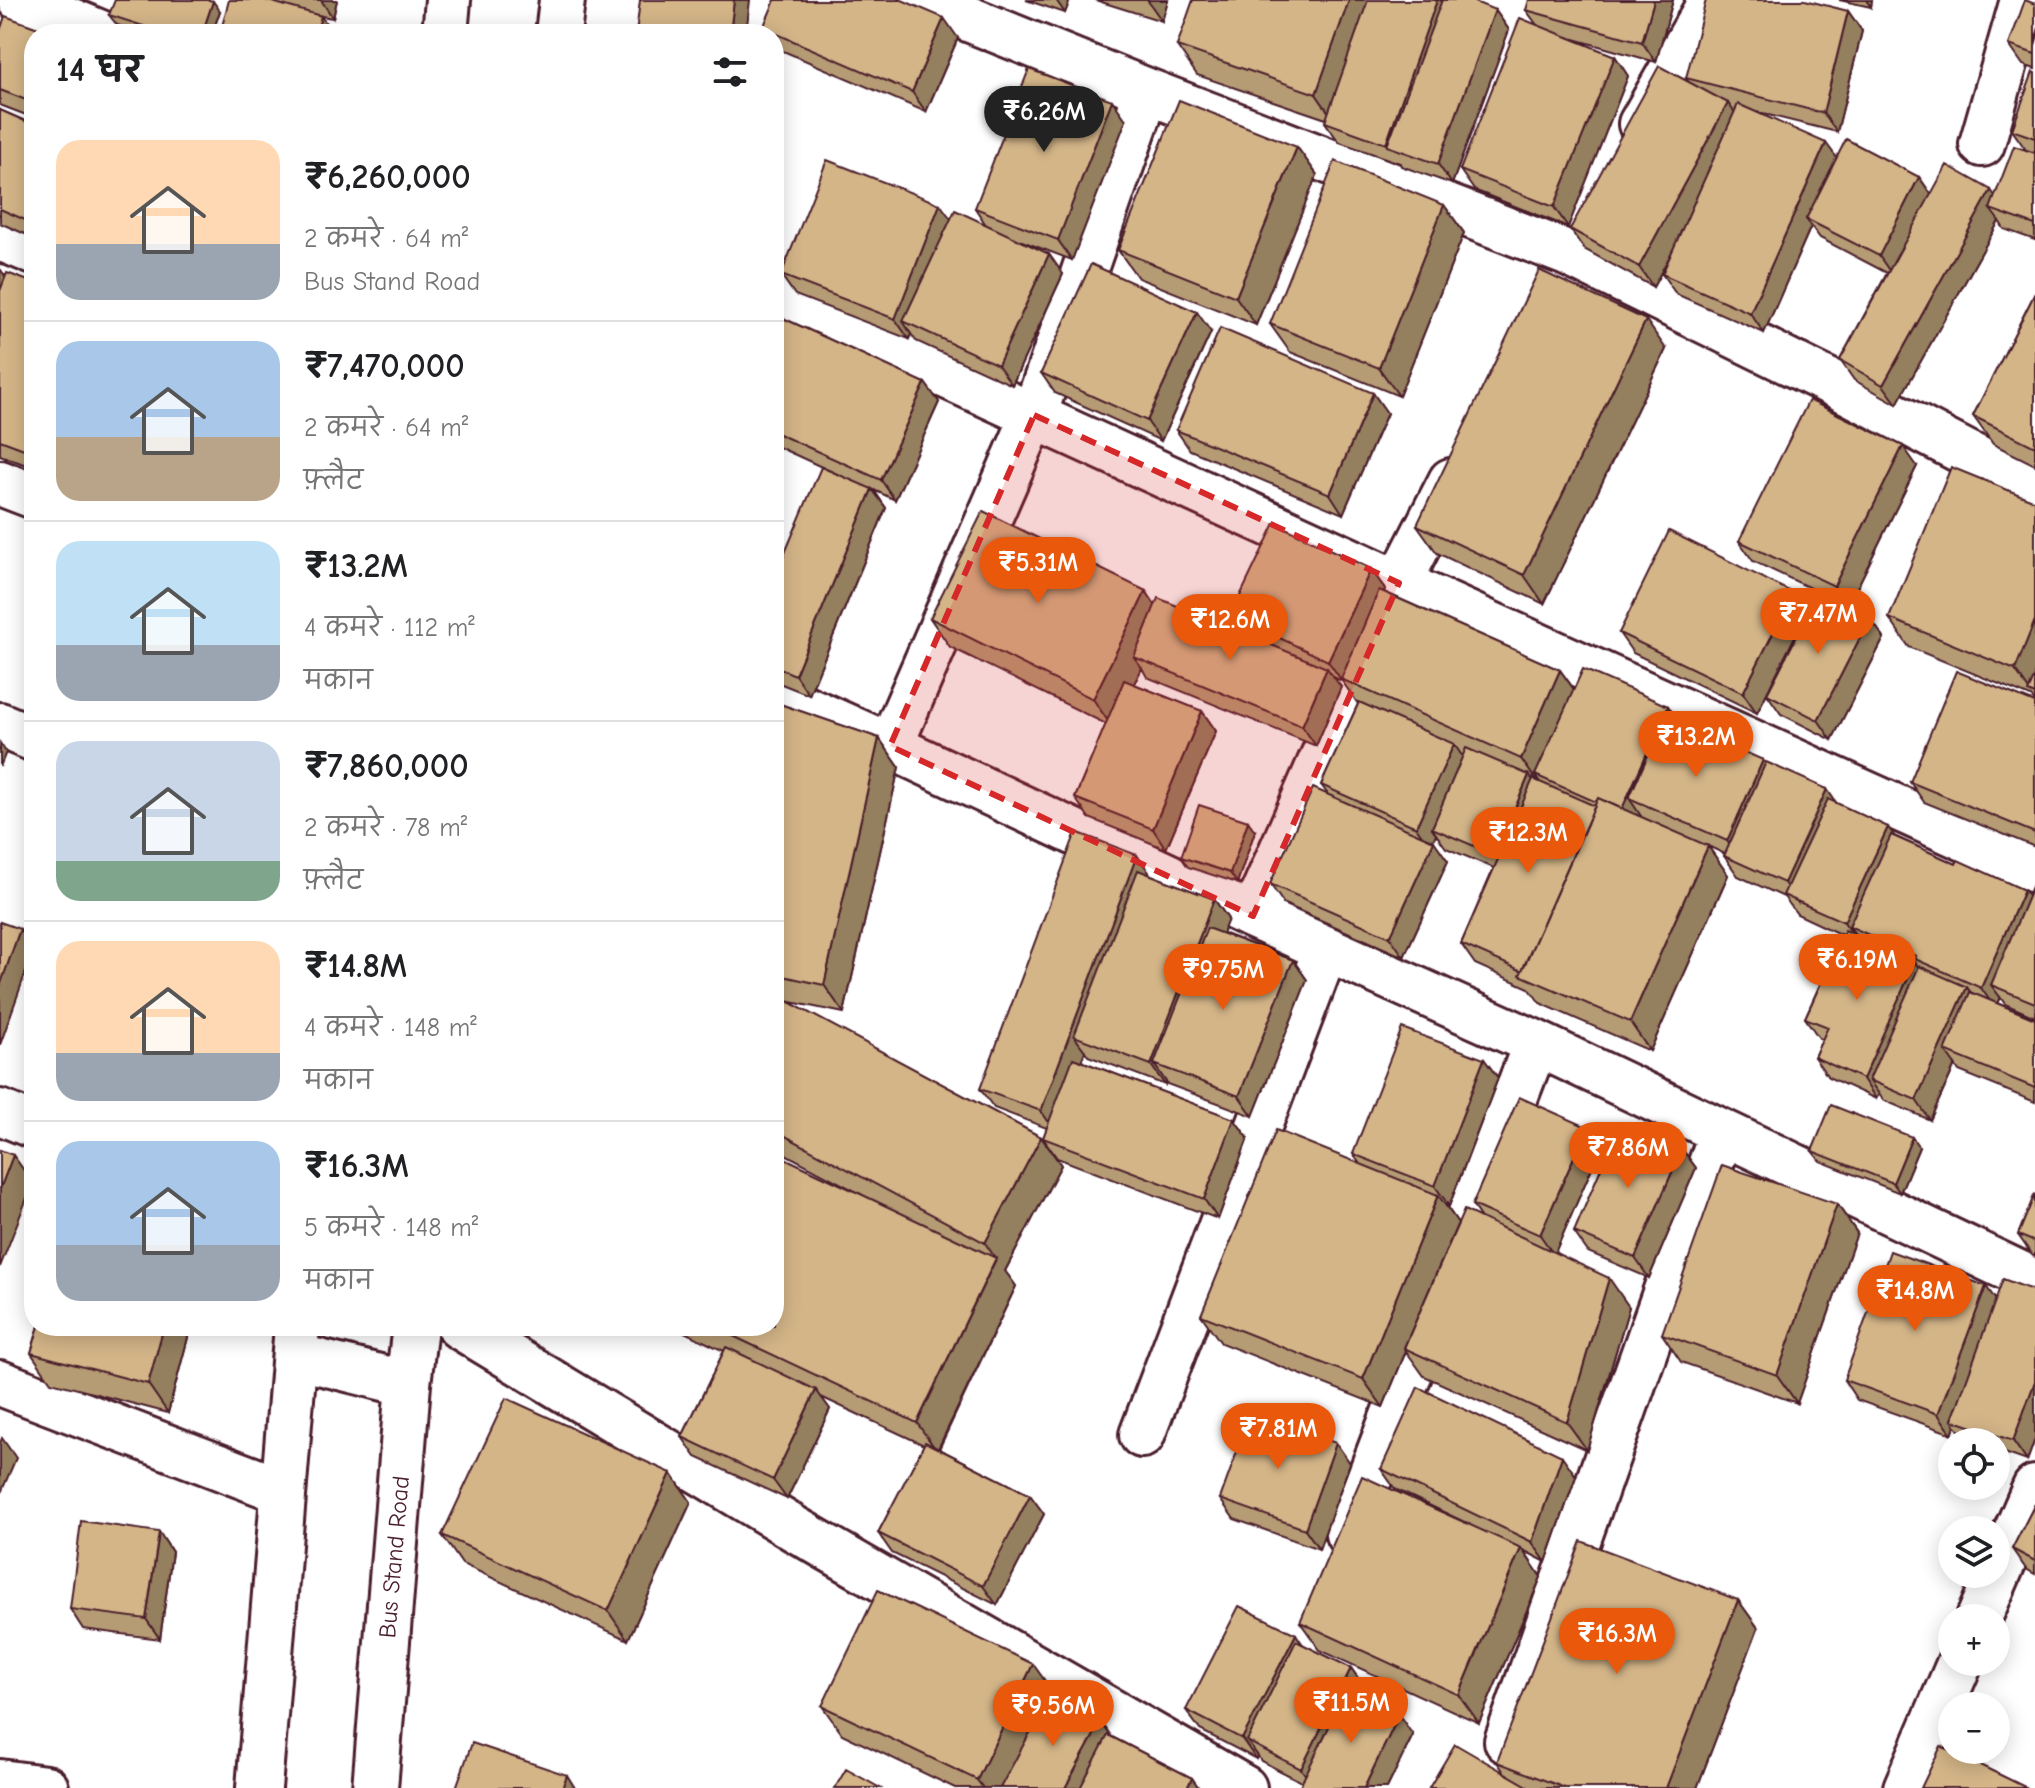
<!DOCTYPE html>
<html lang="hi">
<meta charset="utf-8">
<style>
body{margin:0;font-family:"Comic Neue","Playpen Sans Deva",sans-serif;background:#f6f6f6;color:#202124;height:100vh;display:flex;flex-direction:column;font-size:30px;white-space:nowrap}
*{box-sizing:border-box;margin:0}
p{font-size:26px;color:#757577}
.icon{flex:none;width:44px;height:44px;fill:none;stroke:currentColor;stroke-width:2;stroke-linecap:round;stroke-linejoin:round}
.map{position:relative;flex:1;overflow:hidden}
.details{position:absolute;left:24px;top:24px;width:760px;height:1312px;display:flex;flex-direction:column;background:#fff;border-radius:32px;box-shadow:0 4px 20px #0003}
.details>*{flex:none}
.buttons{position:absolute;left:1938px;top:1428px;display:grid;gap:16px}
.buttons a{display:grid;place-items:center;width:72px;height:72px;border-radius:50%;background:#fff;box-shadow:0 4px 20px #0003;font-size:40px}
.price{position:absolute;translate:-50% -68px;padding:0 18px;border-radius:28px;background:#ea580c;color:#fff;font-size:26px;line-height:52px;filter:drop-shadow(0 2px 4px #0008)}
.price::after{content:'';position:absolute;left:50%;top:48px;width:24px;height:18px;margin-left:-12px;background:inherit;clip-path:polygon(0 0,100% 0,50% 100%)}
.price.on{background:#222;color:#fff}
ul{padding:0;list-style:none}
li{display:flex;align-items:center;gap:24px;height:200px;padding:0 32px}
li+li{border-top:2px solid #e0e0e0}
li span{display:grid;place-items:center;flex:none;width:224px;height:160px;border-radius:24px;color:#555}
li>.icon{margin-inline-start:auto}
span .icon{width:96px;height:96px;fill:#fffc;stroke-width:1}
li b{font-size:34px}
h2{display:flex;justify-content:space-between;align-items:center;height:96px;padding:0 32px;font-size:34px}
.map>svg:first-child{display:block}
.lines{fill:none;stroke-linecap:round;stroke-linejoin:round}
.minor-casing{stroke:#4a1f2b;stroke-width:50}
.tertiary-casing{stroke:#4a1f2b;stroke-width:50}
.minor{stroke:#fff;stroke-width:44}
.tertiary{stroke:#fff;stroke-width:44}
.wall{fill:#b69c75;stroke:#4a1f2b;stroke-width:2}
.shaded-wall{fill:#947f5f;stroke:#4a1f2b;stroke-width:2}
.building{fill:#d4b588;stroke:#4a1f2b;stroke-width:2}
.marked{fill:#d62828;fill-opacity:0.2;stroke:#d62828;stroke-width:6;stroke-dasharray:16 10;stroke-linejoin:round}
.labels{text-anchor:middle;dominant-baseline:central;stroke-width:8;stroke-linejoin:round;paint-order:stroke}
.street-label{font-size:24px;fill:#4a1f2b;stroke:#fff}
</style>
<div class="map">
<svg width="2035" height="1788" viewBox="0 0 2035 1788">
<rect width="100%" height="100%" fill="#fff"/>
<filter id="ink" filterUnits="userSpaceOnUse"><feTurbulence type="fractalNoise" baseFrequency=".0125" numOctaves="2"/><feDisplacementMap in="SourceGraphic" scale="16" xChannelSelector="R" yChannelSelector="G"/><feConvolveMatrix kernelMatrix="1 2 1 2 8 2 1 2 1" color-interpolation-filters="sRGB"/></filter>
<g filter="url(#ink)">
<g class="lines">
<g class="minor-casing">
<path id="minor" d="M21,0L103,34
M922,0L1147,91L1567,253L1834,384L2035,489
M1641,124L1706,10L1709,0
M1982,144L2023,0
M0,238L34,252
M774,297L1399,583L2035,870
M0,483L34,496
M774,694L890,746L1253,916L1536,1043L2035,1281
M0,725L34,739
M890,746L1034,415L1147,91
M1253,916L1399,583L1451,481
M0,1112L34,1126
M459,1326L795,1529L1244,1788
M0,1383L282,1491
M1142,1435L1326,949
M1348,1534L1536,1043
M1979,1618L2035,1488
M1507,1741L1722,1132
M0,1782L46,1788
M1906,1788L1960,1662"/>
</g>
<g class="tertiary-casing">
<path id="tertiary" d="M445,34L448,0
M558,34L562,0
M295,1356L408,1384
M259,1788L297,1326
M375,1788L408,1384L415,1326"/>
</g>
<use href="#minor" class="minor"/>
<use href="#tertiary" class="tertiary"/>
</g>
<path class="wall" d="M229,0H337L333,18Z
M1026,0H1070L1065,13Z
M1095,0H1168L1162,21Z
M1673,0L1656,62L1567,37L1615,56L1628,76L1568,227L1474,190L1460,170L1537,25L1526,10Z
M1839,0H1872L1871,7Z
M2035,4V69L2023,65L2009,45Z
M1495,10L1509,30L1452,184L1401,166L1400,163L1339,142L1325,122L1326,119L1197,75L1177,46Z
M220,11L212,34H144L117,25L109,15Z
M1848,11L1862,31L1837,132L1756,112L1837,158L1919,177L1931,194L1995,196L2035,153V240L2004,229L1999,221L1897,404L1854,380L1840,360L1887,273L1820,238L1811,226L1764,333L1676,294L1662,274L1672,253L1653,287L1584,249L1570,229L1689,83L1686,78Z
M0,22L2,25L34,34V118L0,105Z
M763,28L958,38L926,112L776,48L774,44V34H767Z
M2035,73V153L2026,150L2012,130Z
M0,110L34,125V238L0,223Z
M1126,120L1072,260L1014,238L1063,274L1012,385L916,341L911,334L909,339L795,295L781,275L951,218L986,225L975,208Z
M1297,147L1317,175L1256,325L1138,278L1118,250Z
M1444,205L1464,233L1399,396L1290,352L1270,324Z
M0,269L6,277L34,283V468L0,455Z
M2035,293V465L1993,444L1973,416Z
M774,314L925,383L939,402L895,500L874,490L886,508L809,695L774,681V579L837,474L774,445Z
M1211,332L1161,441L1055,393L1041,373Z
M1666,349L1544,604L1437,553L1417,525Z
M1373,393L1387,413L1343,514L1190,450L1176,430Z
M1917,466L1848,606L1753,561L1739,541Z
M2035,501V702L2031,697L1909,647L1889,618Z
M1371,569L1385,589L1384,592L1560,670L1574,689L1668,706L1680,723L1765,763L1894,836L1956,864L2024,890L2028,896L2035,880V1017L2005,1004L2000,997L1997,1003L2035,1019V1102L1959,1071L1955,1065L1930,1120L1883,1100L1879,1094L1876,1099L1828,1077L1814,1057L1822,1039L1819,1038L1805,1018L1842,935L1797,914L1784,897L1738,876L1724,856L1725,854L1708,846L1728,875L1650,1051L1540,1003L1529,988L1475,964L1461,944L1494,868L1446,848L1436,834L1432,841L1448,861L1404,957L1284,904L1270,884L1327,793L1321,785L1358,704L1342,681L1333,677L1341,687L1316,746L1147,677L1142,668L1134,684L1202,711L1216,731L1166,849L1089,818L1075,798L1106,724L950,647L930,618L1146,591L1155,605L1244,633L1231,615Z
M1793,593L1807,612L1757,713L1633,653L1619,633Z
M1870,618L1884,638L1832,740L1781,714L1767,694Z
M774,702L879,738L899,767L844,1013L786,1001L1041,1137L1061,1165L1005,1271L1016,1286L939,1449L1030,1495L1044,1514L997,1605L892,1553L878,1533L924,1445L821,1397L830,1409L787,1499L696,1457L682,1437L724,1351L678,1329L676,1326H774L861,1194L774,1148Z
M2035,703V847L1924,802L1910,782Z
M1255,831L1237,883L1188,867L1181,857Z
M1151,875L1214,899L1228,919L1222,933L1293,960L1307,980L1253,1116L1167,1084L1166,1082L1165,1085L1088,1056L1085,1051L1081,1061L1234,1119L1248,1138L1218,1219L1057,1158L1043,1138L1047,1128L994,1108L980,1089Z
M1484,1059L1498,1078L1449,1206L1445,1204L1458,1223L1480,1217L1472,1205L1587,1127L1601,1147L1555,1252L1629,1307L1587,1450L1424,1376L1406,1351L1383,1407L1221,1343L1201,1315L1360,1164L1353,1154Z
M1919,1147L1900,1193L1820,1161L1812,1151Z
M1682,1149L1696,1168L1649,1278L1588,1252L1574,1232Z
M2035,1194V1257L2032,1255L2018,1235Z
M1837,1204L1857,1233L1797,1403L1681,1362L1662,1334Z
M2035,1291V1439L2027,1461L1996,1450V1442H1973L1965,1439L1955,1425L1952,1434L1857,1400L1844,1380L1995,1299Z
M39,1326H191L168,1413L51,1382L31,1353Z
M1350,1463L1319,1549L1234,1519L1220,1499Z
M1381,1469L1576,1476L1546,1562L1523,1550L1541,1577L1479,1723L1320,1650L1300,1622L1469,1524L1395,1489Z
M671,1473L691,1502L628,1640L462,1564L442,1535Z
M2035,1504V1574L2026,1569L2012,1549Z
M159,1532L172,1552L160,1639L83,1629L70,1609Z
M1738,1600L1758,1628L1697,1788H1429L1504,1772L1497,1762Z
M1303,1645L1351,1668L1365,1688L1361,1697L1413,1735L1387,1788H1299L1302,1782L1261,1761L1258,1756L1256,1759L1200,1730L1186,1710Z
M1053,1692L1052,1694L1101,1722L1112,1737L1192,1778L1199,1788H955L842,1734L822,1706Z"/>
<path class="shaded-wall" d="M321,0H337L333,18Z
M734,0H750L746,34H730Z
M1056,0H1070L1065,13Z
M1148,0H1168L1162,21L1148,1Z
M1349,0H1379L1336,123L1316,94Z
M1437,0H1458L1388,146L1386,144Z
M1654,0H1673L1656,62L1642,42Z
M1866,0H1872L1871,7Z
M213,1L220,11L212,34H202Z
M1495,10L1509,30L1452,184L1438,164Z
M1848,11L1862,31L1837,132L1823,113Z
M321,16L334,34H316Z
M944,18L958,38L926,112L912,92Z
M1615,56L1628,76L1568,227L1554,207Z
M1112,100L1126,120L1072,260L1058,240Z
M1728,103L1742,123L1653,287L1639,267Z
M1826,143L1840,162L1806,219L1811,226L1764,333L1750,313Z
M1297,147L1317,175L1256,325L1236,297Z
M1919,177L1933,197L1893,276L1879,256Z
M1991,190L2005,210L1990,209L1999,221L1897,404L1883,385Z
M940,204L954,223L903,321L911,334L909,339L895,319Z
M1444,205L1464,233L1399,396L1379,368Z
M1049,254L1063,274L1012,385L998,365Z
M0,269L11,284L0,311Z
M1197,312L1211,332L1161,441L1147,421Z
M1646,320L1666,349L1544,604L1524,575Z
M925,383L939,402L895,500L881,480Z
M1373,393L1387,413L1343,514L1330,494Z
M1903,446L1917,466L1848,606L1834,586Z
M872,489L886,508L809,695L795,675Z
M1371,569L1385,589L1342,681L1328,661Z
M1146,591L1165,620L1134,657L1142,668L1112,727L1093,699Z
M1793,593L1807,612L1757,713L1743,693Z
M1870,618L1884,638L1832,740L1818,720Z
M2035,620V695L2031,693L2015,670Z
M1327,668L1341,687L1316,746L1302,726Z
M1560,670L1580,698L1535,775L1542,785L1541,787L1521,759Z
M1668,706L1681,726L1629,798L1641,816L1634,833L1620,813Z
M1202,711L1216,731L1166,849L1153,829Z
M879,738L899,767L844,1013L824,985Z
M0,743L6,752L0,767Z
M1454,744L1467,763L1432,828L1436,834L1430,847L1416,827Z
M1763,760L1777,779L1741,861L1727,841Z
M1529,775L1543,794L1509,875L1495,855Z
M1827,789L1840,808L1798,903L1784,883Z
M1248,821L1255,831L1237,883L1230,873Z
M1888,827L1902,847L1849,926L1859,939L1858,942L1844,922Z
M1434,841L1448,861L1404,957L1390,937Z
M1708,846L1728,875L1650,1051L1630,1022Z
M1137,855L1151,875L1074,1036L1085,1051L1055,1131L1041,1111Z
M2024,890L2035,905L1991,985L2000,997L1995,1008L1981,988Z
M1214,899L1228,919L1170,1070L1154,1064L1166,1082L1165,1085L1151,1065Z
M20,929L34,949L0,1045V986Z
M1293,960L1307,980L1253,1116L1239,1096Z
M1915,962L1928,982L1869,1080L1879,1094L1876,1099L1863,1079Z
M1967,987L1981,1007L1945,1051L1955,1065L1930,1120L1916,1100Z
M1484,1059L1498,1078L1449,1206L1435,1186Z
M1234,1119L1248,1138L1218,1219L1204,1199Z
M1587,1127L1601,1147L1554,1255L1540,1235Z
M1041,1137L1061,1165L1005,1271L1016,1286L937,1451L917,1423L996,1259L985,1243Z
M1912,1137L1919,1147L1900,1193L1893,1183Z
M1682,1149L1696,1168L1649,1278L1635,1258Z
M13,1155L33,1183L0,1267V1189Z
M1438,1195L1458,1223L1404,1348L1406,1351L1383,1407L1363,1379Z
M1837,1204L1857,1233L1797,1403L1777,1375Z
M1609,1278L1629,1307L1587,1450L1567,1422Z
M1986,1286L2000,1306L1952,1420L1955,1425L1952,1434L1938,1414Z
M164,1326H191L168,1413L148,1384Z
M2035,1381V1439L2027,1461L2013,1441Z
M816,1390L830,1409L787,1499L773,1480Z
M2,1438L16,1458L0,1495V1443Z
M1336,1443L1350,1463L1319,1549L1305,1529Z
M1562,1456L1576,1476L1546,1562L1532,1542Z
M671,1473L691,1502L628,1640L608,1611Z
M1030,1495L1044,1514L997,1605L983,1586Z
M159,1532L172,1552L160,1639L146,1619Z
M1521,1548L1541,1577L1479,1723L1459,1695Z
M1738,1600L1758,1628L1697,1788H1666Z
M1296,1634L1309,1654L1247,1741L1258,1756L1256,1759L1242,1739Z
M1033,1664L1053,1692L1007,1788H983L977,1780Z
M1351,1668L1365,1688L1315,1788L1301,1769Z
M1399,1715L1413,1735L1387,1788H1364Z
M1101,1722L1115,1742L1089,1788H1065Z
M567,1775L575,1788H562Z
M1192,1778L1199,1788H1187Z"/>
<path class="building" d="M115,0H209L213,1L202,34H168L109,15Z
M229,0H265L321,16L316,34H220Z
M640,0H734L730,34H636Z
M775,0H902L944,18L912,92L763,28Z
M1193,0H1349L1316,94L1177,46Z
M1368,0H1437L1386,144L1325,122Z
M1442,0H1470L1495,10L1438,164L1387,146Z
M1529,0H1654L1642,42L1526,10Z
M1706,0H1805L1848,11L1823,113L1686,78Z
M2025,0L2035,4V54L2009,45Z
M5,16L55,34H34V103L0,90V31Z
M1520,18L1615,56L1554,207L1460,170Z
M1659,66L1728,103L1639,267L1570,229Z
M1029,69L1112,100L1058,240L975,208Z
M2033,72L2035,73V138L2012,130Z
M1179,100L1297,147L1236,297L1118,250Z
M1738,104L1826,143L1750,313L1662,274Z
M0,110L34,125V218L32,223L0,209Z
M1846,139L1919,177L1879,256L1806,219Z
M2014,146L2035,153V225L1990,209Z
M827,160L940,204L895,319L781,275Z
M1335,161L1444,205L1379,368L1270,324Z
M1947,165L1991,190L1883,385L1840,360Z
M955,210L1049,254L998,365L903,321Z
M1091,264L1197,312L1147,421L1041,373Z
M1539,270L1646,320L1524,575L1417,525Z
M7,273L34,283V446L32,452L0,440V291Z
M2035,293V447L1973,416Z
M774,314L925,383L881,480L774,432Z
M1220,328L1373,393L1330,494L1176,430Z
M1809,400L1903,446L1834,586L1739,541Z
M821,467L872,489L795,675L774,666V579Z
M1951,467L2035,501V620L2015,670L1889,618Z
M983,511L1146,591L1093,699L930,618Z
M1275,523L1371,569L1328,661L1231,615Z
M1669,531L1793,593L1743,693L1619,633Z
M1379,590L1560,670L1521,759L1341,679Z
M1819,593L1870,618L1818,720L1767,694Z
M1158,598L1327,668L1302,726L1134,657Z
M1583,669L1668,706L1622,809L1598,798L1596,802L1535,775Z
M1956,671L2035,703V833L1910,782Z
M2035,676V695L2028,692Z
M1124,680L1202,711L1153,829L1075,798Z
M774,702L879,738L824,985L774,974Z
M1359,702L1454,744L1416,827L1321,785Z
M1665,717L1763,760L1727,841L1629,798Z
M1466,748L1529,775L1495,855L1432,828Z
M1766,762L1827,789L1784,883L1724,856Z
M1533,779L1595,806L1522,971L1461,944Z
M1313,788L1434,841L1390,937L1270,884Z
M1598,798L1708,846L1630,1022L1520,975Z
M1828,799L1888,827L1844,922L1783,895Z
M1199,805L1248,821L1230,873L1181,857Z
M1076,832L1137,855L1041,1111L980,1089Z
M1891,835L1956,864L1958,860L2024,890L1981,988L1915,959L1916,956L1849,926Z
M1138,870L1214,899L1151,1065L1074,1036Z
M2035,880V1003L1991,985Z
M0,922L20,929L0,986Z
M1207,928L1293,960L1239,1096L1154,1064Z
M1845,930L1915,962L1863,1079L1814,1057L1828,1027L1805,1018Z
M1919,966L1967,987L1916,1100L1869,1080Z
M1970,992L2035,1019V1088L1945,1051Z
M774,994L1041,1137L985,1243L774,1130Z
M1402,1028L1484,1059L1435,1186L1353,1154Z
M1073,1058L1234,1119L1204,1199L1043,1138Z
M1519,1097L1587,1127L1540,1235L1472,1205Z
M1831,1105L1912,1137L1893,1183L1812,1151Z
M1620,1123L1682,1149L1635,1258L1574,1232Z
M1276,1130L1438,1195L1363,1379L1201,1315Z
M0,1150L13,1155L0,1189Z
M774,1153L996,1258L917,1423L712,1326H774Z
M1722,1165L1837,1204L1777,1375L1662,1334Z
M2035,1194V1242L2018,1235Z
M1464,1210L1609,1278L1567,1422L1404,1348Z
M1890,1251L1986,1286L1938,1414L1844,1380Z
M2003,1279L2035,1291V1381L2013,1441L1952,1420Z
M39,1326H164L148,1384L31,1353Z
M726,1347L816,1390L773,1480L682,1437Z
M1418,1387L1562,1456L1532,1542L1381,1469Z
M506,1398L671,1473L608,1611L442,1535Z
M1251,1413L1336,1443L1305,1529L1220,1499Z
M925,1442L1030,1495L983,1586L878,1533Z
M1362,1476L1521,1548L1459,1695L1300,1622Z
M2035,1504V1561L2012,1549Z
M81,1521L159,1532L146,1619L70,1609Z
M1581,1541L1738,1600L1666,1788H1565L1497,1762Z
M878,1590L1033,1664L977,1780L822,1706Z
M1239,1606L1296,1634L1242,1739L1186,1710Z
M1296,1641L1351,1668L1301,1769L1247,1741Z
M1347,1690L1399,1715L1364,1788H1299Z
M1051,1694L1101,1722L1065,1788H1000Z
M1108,1735L1192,1778L1187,1788H1080Z
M472,1743L567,1775L562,1788H456Z
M1455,1744L1531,1788H1429Z
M1941,1746L2027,1788H1921Z
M846,1769L880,1788H835Z"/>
</g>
<path class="marked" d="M1034,415L1399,583L1253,916L890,746Z"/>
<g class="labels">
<g class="street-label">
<text transform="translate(394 1557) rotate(-85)">Bus Stand Road</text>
</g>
</g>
</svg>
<div class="buttons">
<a><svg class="icon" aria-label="locate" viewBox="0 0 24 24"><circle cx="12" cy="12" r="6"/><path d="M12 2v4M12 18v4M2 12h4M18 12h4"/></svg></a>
<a><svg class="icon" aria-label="layers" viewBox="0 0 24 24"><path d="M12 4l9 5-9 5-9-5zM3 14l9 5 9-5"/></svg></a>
<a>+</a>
<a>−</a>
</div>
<b class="price on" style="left:1044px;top:154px">₹6.26M</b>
<b class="price" style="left:1038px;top:605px">₹5.31M</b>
<b class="price" style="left:1818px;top:656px">₹7.47M</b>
<b class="price" style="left:1230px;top:662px">₹12.6M</b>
<b class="price" style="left:1696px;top:779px">₹13.2M</b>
<b class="price" style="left:1528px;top:875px">₹12.3M</b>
<b class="price" style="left:1857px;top:1002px">₹6.19M</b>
<b class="price" style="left:1223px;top:1012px">₹9.75M</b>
<b class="price" style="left:1628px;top:1190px">₹7.86M</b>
<b class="price" style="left:1915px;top:1333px">₹14.8M</b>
<b class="price" style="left:1278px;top:1471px">₹7.81M</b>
<b class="price" style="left:1617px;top:1676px">₹16.3M</b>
<b class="price" style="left:1351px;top:1745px">₹11.5M</b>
<b class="price" style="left:1053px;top:1748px">₹9.56M</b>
<section class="details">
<h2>14 घर<svg class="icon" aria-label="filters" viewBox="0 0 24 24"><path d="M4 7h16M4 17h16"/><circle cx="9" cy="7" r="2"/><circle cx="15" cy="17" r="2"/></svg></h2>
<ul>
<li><span style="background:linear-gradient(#ffd9b3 65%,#9aa5b1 0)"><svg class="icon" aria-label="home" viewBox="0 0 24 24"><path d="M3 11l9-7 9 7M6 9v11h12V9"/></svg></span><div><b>₹6,260,000</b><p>2 कमरे · 64 m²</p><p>Bus Stand Road</p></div></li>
<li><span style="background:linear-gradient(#a9c7e8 60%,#b9a48a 0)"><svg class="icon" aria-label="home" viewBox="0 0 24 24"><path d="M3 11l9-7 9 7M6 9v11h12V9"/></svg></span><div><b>₹7,470,000</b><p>2 कमरे · 64 m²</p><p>फ़्लैट</p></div></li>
<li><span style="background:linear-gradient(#bfe0f5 65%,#9aa5b1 0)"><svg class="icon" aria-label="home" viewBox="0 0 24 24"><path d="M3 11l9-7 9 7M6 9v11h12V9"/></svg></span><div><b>₹13.2M</b><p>4 कमरे · 112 m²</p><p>मकान</p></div></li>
<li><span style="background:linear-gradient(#c9d6e8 75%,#7fa58c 0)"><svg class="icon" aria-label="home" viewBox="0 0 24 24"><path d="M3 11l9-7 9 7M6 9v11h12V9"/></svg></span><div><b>₹7,860,000</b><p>2 कमरे · 78 m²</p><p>फ़्लैट</p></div></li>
<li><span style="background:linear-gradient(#ffd9b3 70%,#9aa5b1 0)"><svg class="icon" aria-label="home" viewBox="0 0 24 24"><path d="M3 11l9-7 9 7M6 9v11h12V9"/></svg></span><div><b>₹14.8M</b><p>4 कमरे · 148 m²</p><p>मकान</p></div></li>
<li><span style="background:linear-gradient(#a9c7e8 65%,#9aa5b1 0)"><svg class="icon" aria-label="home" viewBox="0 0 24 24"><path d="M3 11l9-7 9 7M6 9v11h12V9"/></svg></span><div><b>₹16.3M</b><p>5 कमरे · 148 m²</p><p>मकान</p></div></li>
</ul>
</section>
</div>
